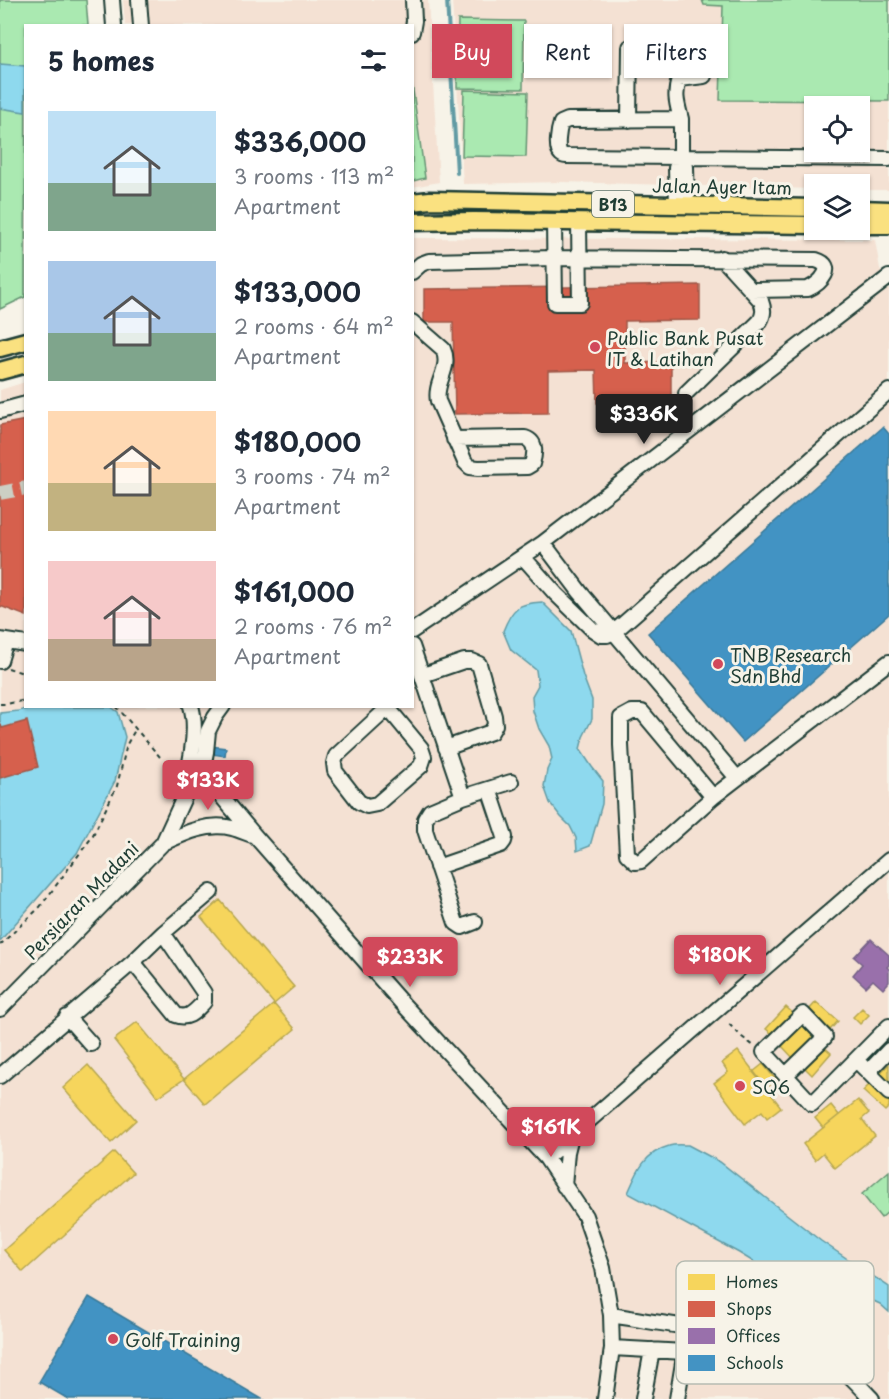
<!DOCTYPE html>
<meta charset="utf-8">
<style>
body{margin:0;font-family:"Playpen Sans",sans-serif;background:#f6f6f7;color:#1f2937;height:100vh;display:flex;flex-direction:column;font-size:22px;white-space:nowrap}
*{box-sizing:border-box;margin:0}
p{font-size:20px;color:#747a83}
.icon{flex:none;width:33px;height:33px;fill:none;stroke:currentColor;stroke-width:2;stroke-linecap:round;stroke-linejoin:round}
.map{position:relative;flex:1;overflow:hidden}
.drawer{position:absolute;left:24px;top:24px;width:390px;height:684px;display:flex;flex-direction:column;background:#fff;border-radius:0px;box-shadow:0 2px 4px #0004}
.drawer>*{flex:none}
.banner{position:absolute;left:432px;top:24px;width:366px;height:54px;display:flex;gap:12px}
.controls{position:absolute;left:804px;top:96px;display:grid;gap:12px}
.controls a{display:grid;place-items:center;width:66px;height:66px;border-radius:0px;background:#fff;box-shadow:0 2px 4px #0004;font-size:30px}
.price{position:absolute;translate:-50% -51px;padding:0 14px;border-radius:6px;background:#d1495b;color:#fff;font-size:20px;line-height:39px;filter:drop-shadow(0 2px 3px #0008)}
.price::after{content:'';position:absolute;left:50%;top:36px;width:18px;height:14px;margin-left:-9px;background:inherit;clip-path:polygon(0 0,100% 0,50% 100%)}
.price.active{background:#222;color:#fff}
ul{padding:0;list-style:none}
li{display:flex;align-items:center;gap:18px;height:150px;padding:0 24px}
li span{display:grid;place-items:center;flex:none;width:168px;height:120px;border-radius:0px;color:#555}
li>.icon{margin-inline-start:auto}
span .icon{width:72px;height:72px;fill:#fffc;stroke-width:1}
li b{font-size:26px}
h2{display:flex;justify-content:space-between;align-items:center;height:72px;padding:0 24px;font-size:26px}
.chip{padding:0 21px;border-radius:0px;background:#fff;box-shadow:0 2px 4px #0004;font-size:21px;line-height:54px}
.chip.active{background:#d1495b;color:#fff}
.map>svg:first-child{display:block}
.built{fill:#f4e1d3;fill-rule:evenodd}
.green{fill:#aae9b1;stroke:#649372;stroke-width:1.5}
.water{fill:#8ed9ee;stroke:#629ba4;stroke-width:1.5}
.homes{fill:#f6d55c;stroke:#b6a750;stroke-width:1.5}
.shops{fill:#d6604d;stroke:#9f5646;stroke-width:1.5}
.offices{fill:#9970ab;stroke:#746187;stroke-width:1.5}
.schools{fill:#4393c3;stroke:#387998;stroke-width:1.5}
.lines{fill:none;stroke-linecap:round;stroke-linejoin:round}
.stream{stroke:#629ba4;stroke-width:4}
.minor-tunnel{stroke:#cccfc4;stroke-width:14;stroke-dasharray:14 7;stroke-linecap:butt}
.minor-casing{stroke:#1f3d34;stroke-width:18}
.major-casing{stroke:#1f3d34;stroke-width:21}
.path{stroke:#1f3d34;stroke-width:2;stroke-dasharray:4.5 4.5;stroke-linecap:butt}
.minor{stroke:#f7f3e8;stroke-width:14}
.major{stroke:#fae180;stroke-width:16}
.poi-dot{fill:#d1495b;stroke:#f7f3e8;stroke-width:2}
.labels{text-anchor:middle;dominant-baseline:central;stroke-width:6;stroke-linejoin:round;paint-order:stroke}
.shield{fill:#f7f3e8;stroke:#60746a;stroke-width:1.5}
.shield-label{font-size:16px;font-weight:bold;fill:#1f3d34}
.street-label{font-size:18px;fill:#1f3d34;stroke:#f7f3e8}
.poi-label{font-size:18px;fill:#1f3d34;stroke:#f7f3e8;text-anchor:start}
.key{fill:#f7f3e8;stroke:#b6bcb2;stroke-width:1.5}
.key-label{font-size:16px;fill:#1f3d34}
</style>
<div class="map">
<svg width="889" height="1399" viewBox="0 0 889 1399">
<rect width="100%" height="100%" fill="#f7f3e8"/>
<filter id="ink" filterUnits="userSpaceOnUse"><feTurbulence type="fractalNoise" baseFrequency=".0167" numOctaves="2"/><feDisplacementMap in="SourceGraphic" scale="12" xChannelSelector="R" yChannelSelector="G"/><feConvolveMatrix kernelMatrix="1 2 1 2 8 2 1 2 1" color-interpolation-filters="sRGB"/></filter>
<g filter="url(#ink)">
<path class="built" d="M123,0H428L439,182L413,187L412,26L125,25Z
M452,0H889V190H860V184H814V189L562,182L463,184ZM814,106H860V152H814Z
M413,238L875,240L880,269L889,277V1399H0V390L25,382L26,706H412Z"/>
<path class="green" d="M0,0H86L88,25L26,26L25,297L0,309Z
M702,0H889V101L720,100L723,6L704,5Z
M458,20L524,21L523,89L457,88Z
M412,83L425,178L413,181H412Z
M464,90L528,92L526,157L462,156Z
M889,1171V1211L881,1218L862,1194Z"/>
<path class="water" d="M670,31H715V63H670Z
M0,64L25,66V112L0,108Z
M542,602L571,631L583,676L592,700V719L583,737L580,749L592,767L603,781L602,804L590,846L577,851L576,838L570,826L561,817L550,803L544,786L547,770L552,759L549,746L539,729L533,711L532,696L538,685L536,670L511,650L503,631C512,608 518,603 542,602Z
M33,707H111L118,712L125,737L115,781L77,853L0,941V713L19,711Z
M688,1145L720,1162L821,1241L889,1287V1312L880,1304L826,1279L783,1280L739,1253L628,1193C637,1172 644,1153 669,1146C675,1144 682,1145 688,1145Z"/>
<path class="homes" d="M220,900L294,987L274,1004L201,917Z
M816,1002L838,1021L830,1030L808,1011Z
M274,1004L295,1029L205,1104L184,1079Z
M786,1007L795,1015L776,1037L766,1029Z
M862,1008L869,1015L860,1024L853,1017Z
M137,1022L184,1079L158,1097L114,1040Z
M802,1025L815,1039L794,1059L781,1045Z
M822,1045L831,1053L812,1075L803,1066Z
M738,1051L781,1107L767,1118L762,1111L745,1124L714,1083L728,1072L722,1063Z
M763,1064L776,1080L766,1088L753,1072Z
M889,1064V1084L879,1074Z
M88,1065L136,1120L111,1143L63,1088Z
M872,1082L889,1098V1107L885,1111L863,1091Z
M858,1100L869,1113L862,1119L875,1136L835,1168L823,1153L815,1160L803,1144Z
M831,1105L839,1115L823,1128L815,1118Z
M114,1152L133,1173L23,1272L4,1250Z"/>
<path class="shops" d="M700,285V320L625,321V363L671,362V402L597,403L596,370L548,371V413L455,414L453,322H424V289Z
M26,420V616L0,606V425Z
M27,721L38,767L0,778V722L2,728Z"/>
<path class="offices" d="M871,939L889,955V965L887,967L889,969V982L883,989L873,980L866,987L853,975L862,964L854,957Z"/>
<path class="schools" d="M883,427L889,434V614L743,742L648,633Z
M186,743L226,748L225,756L185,750Z
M89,1297L262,1399H68L39,1382Z"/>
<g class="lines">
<path class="stream" d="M447,0L457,173"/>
<path class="minor-tunnel" d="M0,493L26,488"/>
<g class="minor-casing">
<path id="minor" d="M112,0L114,26
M139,0L141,26
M412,32L414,21L413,0
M681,119C677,103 674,96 679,79L704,76
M629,120L630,47
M681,157L566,156C565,156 563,156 561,154C555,149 559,129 561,123L568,120L681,119V157L889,159
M681,157L686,167L687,205
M677,205L676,168L681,157
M554,222L555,303H580L579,222
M412,272L421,264L429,261L554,258L816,260C837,266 821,283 808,289L751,290
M412,322L443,349C452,368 434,382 438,401L465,462L470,467L478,468L527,467L532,464C535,454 537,442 525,438L454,439
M686,393L760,321C764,314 764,309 761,301L722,258
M0,411L26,404
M543,543L580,592L737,778
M523,557L556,594L592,629L601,635H607L614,632L889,391
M412,631L543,543L889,277
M0,640L26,644
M412,646L463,797L430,811L425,819V830L456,923L462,927L475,922
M0,661L6,641
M423,675L464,661H472L479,664L494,716L495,725L491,732L446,748
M191,706C195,719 194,737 192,750C191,761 187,768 192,778
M387,706L388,708L421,748L424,757L421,766L377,804L367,806L359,802L335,771L334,763L336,756L388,708
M632,712H642L713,797L641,861L635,862L627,854L621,745V718Z
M188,771L202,773L255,836L400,1001L546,1158L585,1216L603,1268L611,1315L612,1348L605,1399
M463,797L511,782
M713,797L889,662
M163,843C185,833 208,822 232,828C240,830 248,834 255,836
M437,867L501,845L504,841L505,837L489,789
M133,962L176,1015C189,1020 195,1011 204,1002V993L163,933
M0,1009L163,843L192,780L202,773L206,752L208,731L215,717L223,706
M67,1017L91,1044
M856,1060L889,1093
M868,1072L889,1050
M786,1075L825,1037L803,1014L764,1052L812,1104L889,1026
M0,1076L133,962L163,933L211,892
M520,1127L544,1135L571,1136
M546,1158L889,860
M564,1186L567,1152L571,1136
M611,1315C637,1319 663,1324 689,1327C728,1332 785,1336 820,1353C838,1362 858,1384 872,1399
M612,1348L685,1352
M643,1399L652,1350
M677,1399L689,1327"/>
</g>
<g class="major-casing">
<path id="major" d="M412,202L430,200L814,208
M860,209L889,210
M412,222L474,221L814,225
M860,225H889
M0,348L26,341
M0,371L26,364"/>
</g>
<path class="path" d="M8,668L26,674
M0,704H6L26,700
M116,706L160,757
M0,945L40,907L92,837L117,786L127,744L135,730
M729,1024L742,1037L754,1046"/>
<use href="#minor" class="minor"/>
<use href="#major" class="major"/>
</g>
</g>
<g class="poi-dot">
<circle cx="595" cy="347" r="6"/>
<circle cx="718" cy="664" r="6"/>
<circle cx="740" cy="1086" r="6"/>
<circle cx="113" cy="1339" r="6"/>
</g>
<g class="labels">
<rect class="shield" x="592" y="191" width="42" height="26" rx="4.5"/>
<g class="shield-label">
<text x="613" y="204">B13</text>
</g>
<g class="street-label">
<text transform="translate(722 186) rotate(1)">Jalan Ayer Itam</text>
<text transform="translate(81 900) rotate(-46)">Persiaran Madani</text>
</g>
<g class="poi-label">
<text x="607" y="337">Public Bank Pusat<tspan x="607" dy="21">IT &amp; Latihan</tspan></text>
<text x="730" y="654">TNB Research<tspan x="730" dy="21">Sdn Bhd</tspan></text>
<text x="752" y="1086">SQ6</text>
<text x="125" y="1339">Golf Training</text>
</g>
</g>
<rect x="676" y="1261" width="198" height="123" rx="9" class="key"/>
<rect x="688" y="1274" width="27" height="16" fill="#f6d55c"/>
<rect x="688" y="1301" width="27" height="16" fill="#d6604d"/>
<rect x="688" y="1328" width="27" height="16" fill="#9970ab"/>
<rect x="688" y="1355" width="27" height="16" fill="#4393c3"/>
<g class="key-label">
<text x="726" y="1288">Homes</text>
<text x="726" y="1315">Shops</text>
<text x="726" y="1342">Offices</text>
<text x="726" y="1369">Schools</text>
</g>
</svg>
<div class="controls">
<a><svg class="icon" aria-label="locate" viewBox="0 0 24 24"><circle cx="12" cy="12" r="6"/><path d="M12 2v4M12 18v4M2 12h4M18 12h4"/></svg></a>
<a><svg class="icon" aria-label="layers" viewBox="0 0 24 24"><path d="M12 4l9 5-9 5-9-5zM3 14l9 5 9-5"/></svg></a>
</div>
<b class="price active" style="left:644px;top:445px">$336K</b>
<b class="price" style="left:208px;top:811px">$133K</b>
<b class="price" style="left:720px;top:986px">$180K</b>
<b class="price" style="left:410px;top:988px">$233K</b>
<b class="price" style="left:551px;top:1158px">$161K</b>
<div class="banner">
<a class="chip active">Buy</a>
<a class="chip">Rent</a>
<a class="chip">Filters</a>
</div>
<section class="drawer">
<h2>5 homes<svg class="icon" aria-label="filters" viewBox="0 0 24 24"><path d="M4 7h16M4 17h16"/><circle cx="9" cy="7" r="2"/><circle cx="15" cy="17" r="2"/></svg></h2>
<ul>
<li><span style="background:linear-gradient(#bfe0f5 60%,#7fa58c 0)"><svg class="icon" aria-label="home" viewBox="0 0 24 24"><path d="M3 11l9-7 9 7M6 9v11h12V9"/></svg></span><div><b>$336,000</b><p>3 rooms · 113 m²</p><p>Apartment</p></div></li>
<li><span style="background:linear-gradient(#a9c7e8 60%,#7fa58c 0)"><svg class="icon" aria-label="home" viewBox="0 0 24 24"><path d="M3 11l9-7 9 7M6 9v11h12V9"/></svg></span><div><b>$133,000</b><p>2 rooms · 64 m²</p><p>Apartment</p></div></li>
<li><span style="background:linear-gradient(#ffd9b3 60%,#c2b280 0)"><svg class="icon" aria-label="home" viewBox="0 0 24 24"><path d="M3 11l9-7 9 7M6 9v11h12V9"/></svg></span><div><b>$180,000</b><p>3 rooms · 74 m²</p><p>Apartment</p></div></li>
<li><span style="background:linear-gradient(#f6c9c9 65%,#b9a48a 0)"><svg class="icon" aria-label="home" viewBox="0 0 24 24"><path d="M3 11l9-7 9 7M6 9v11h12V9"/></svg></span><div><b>$161,000</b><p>2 rooms · 76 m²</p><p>Apartment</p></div></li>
</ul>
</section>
</div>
